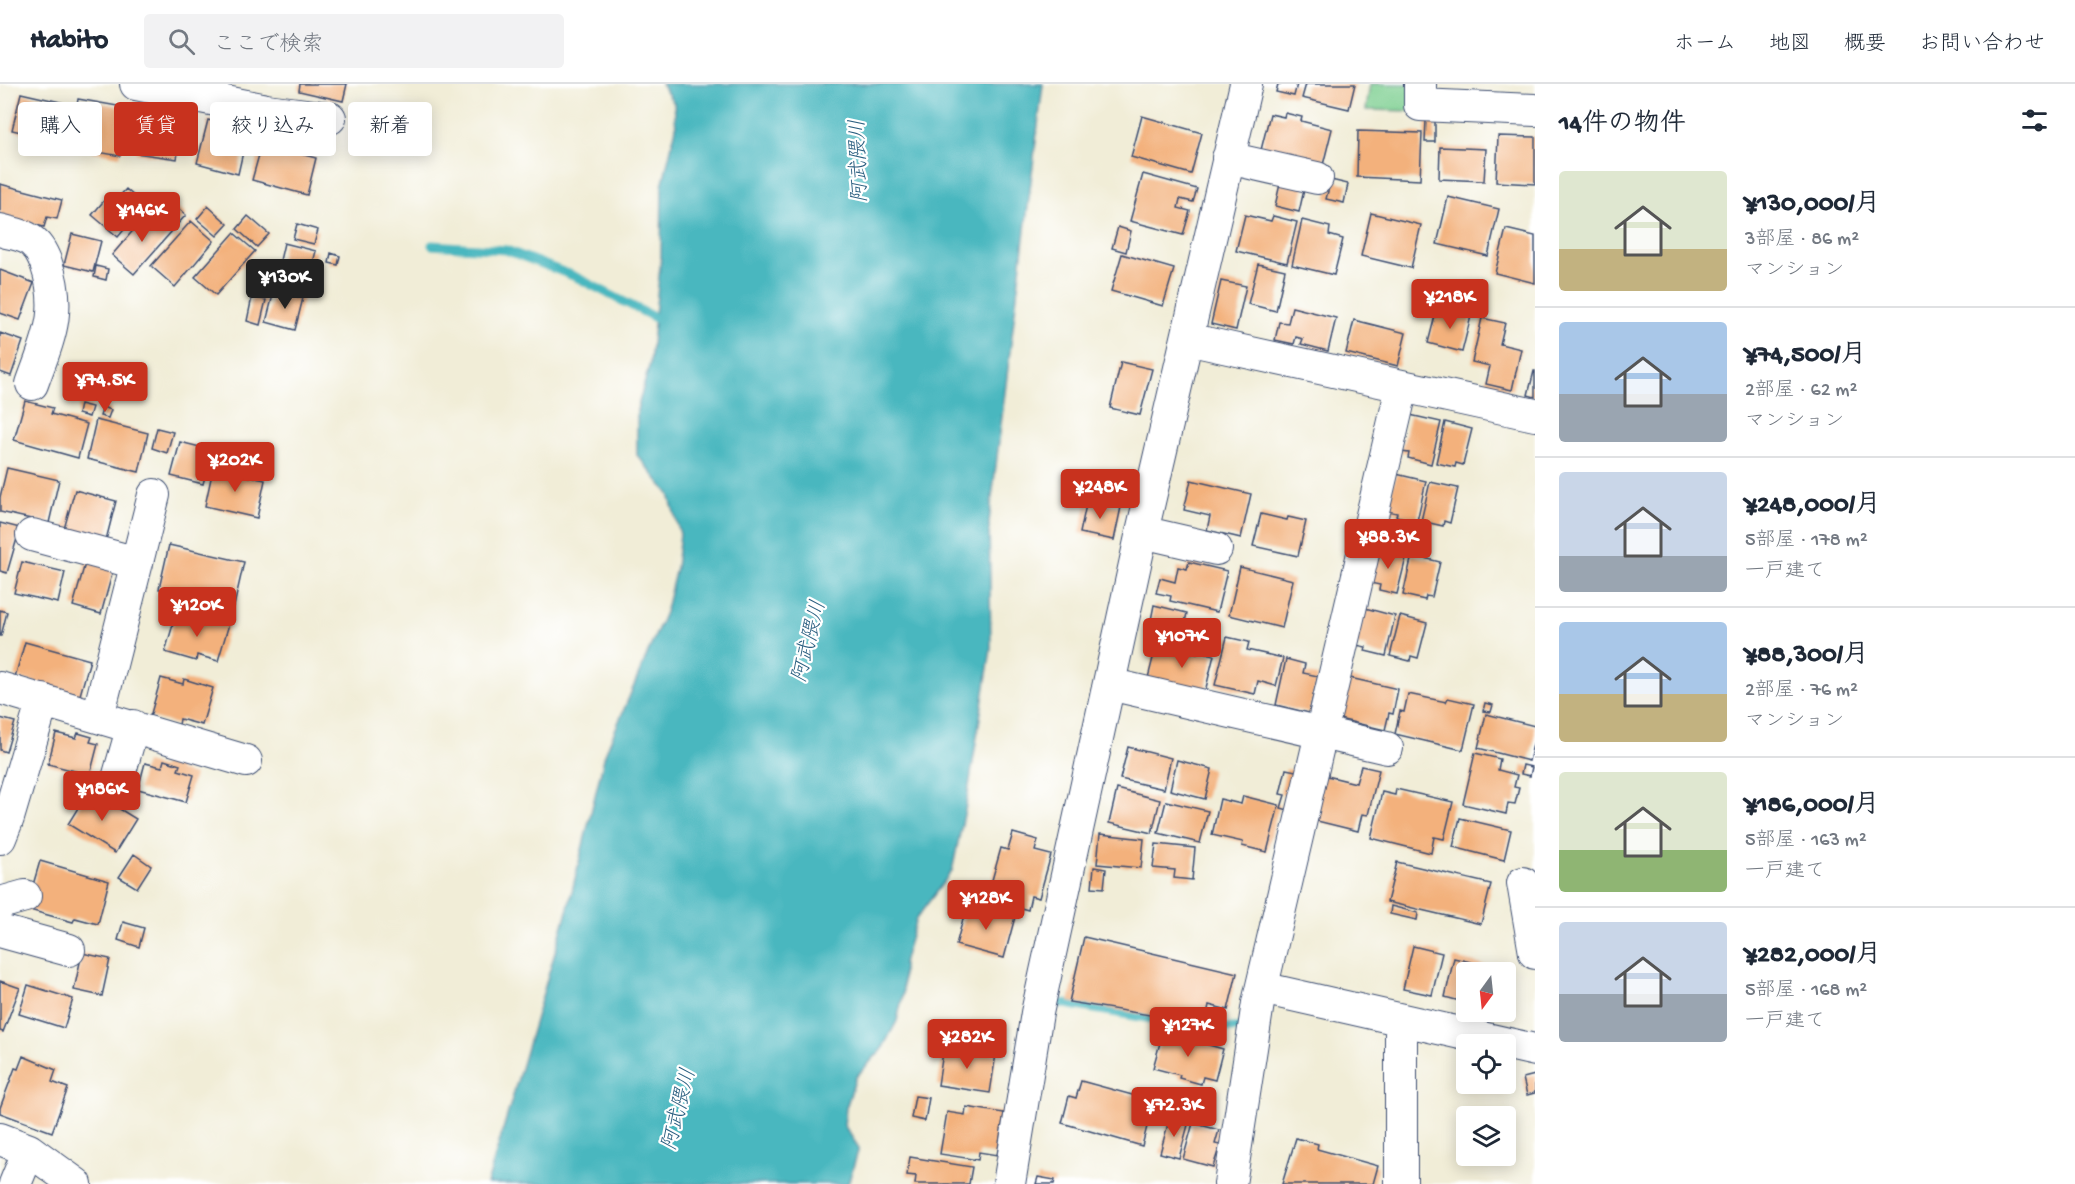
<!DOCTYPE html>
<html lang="ja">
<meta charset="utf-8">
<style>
body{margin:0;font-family:"Gochi Hand","Klee One",sans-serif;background:#f2f2f3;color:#1f2937;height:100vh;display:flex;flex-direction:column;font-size:22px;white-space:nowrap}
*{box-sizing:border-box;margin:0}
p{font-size:20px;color:#747a83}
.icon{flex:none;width:33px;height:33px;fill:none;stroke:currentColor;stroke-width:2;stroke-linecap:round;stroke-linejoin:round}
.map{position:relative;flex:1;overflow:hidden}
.side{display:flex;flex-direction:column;background:#fff;width:540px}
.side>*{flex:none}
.top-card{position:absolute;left:18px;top:18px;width:570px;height:54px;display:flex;gap:12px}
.needle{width:39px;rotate:195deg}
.fabs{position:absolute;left:1456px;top:878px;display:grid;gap:12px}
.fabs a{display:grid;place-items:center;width:60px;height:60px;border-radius:6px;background:#fff;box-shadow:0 3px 15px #0003;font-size:30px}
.price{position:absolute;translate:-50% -51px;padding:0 14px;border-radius:6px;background:#c8321e;color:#fff;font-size:20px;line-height:39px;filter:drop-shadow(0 2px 3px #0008)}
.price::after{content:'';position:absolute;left:50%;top:36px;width:18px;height:14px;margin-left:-9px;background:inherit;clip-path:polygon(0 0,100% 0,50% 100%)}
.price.selected{background:#222;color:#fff}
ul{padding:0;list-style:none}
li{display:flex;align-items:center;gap:18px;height:150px;padding:0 24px}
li+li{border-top:2px solid #e0e1e3}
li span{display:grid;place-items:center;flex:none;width:168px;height:120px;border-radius:6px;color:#555}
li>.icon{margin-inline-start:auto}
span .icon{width:72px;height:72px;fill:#fffc;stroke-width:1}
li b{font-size:26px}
h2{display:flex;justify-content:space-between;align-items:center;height:72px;padding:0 24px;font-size:26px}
.chip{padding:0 21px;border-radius:6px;background:#fff;box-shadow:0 3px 15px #0003;font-size:21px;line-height:54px}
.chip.selected{background:#c8321e;color:#fff}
header{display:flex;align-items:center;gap:36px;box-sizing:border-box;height:84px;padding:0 30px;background:#fff;border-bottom:2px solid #e0e1e3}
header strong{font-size:28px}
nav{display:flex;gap:33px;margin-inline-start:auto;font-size:21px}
.search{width:420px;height:54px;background:#f2f2f3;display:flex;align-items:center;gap:15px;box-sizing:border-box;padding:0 21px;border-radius:6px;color:#747a83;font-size:22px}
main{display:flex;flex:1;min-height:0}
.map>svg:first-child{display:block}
.green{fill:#7dcf90;stroke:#4c7f77;stroke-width:1.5}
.water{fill:#48b7bf;stroke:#32738e;stroke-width:1.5}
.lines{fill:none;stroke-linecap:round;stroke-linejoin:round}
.stream{stroke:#48b7bf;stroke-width:9}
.building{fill:#f3b17b}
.minor-casing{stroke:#3b4c70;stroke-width:34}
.minor{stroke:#fff;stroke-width:32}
.labels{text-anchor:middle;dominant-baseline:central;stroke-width:4.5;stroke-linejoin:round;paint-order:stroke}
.water-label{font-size:21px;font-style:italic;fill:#2b5f80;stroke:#fff}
</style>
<header>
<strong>Habito</strong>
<div class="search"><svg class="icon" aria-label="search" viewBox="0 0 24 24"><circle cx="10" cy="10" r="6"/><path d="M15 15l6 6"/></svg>ここで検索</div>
<nav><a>ホーム</a><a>地図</a><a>概要</a><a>お問い合わせ</a></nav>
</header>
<main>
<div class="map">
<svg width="1535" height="1100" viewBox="0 0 1535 1100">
<rect width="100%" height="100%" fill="#fff"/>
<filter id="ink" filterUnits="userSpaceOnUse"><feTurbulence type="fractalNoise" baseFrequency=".0167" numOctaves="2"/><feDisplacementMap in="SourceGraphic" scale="12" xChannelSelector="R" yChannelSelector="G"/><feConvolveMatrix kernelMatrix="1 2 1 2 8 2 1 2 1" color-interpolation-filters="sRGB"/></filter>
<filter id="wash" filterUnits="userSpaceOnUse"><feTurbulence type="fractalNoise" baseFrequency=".008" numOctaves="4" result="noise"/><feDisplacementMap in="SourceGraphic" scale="24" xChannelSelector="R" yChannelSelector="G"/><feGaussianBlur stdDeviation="1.35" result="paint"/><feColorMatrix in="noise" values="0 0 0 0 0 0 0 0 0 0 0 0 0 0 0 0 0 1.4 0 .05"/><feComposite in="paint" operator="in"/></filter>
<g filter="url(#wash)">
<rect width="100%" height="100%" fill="#f1edd7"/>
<path class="green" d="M1370,0H1418L1416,27L1366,26Z"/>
<path class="water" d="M661,0H1043L989,438L991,565L966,721L952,787L916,835L903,879V910L897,937L882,965L856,993L846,1024L844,1041L859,1064L848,1100H487L568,824L605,670L666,526L676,484L680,450L669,410L637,371V326L650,279L661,173L662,102L676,44L674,19Z"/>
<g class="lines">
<path class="stream" d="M432,161L506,166L576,193L665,239
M1048,917L1181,940L1216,944H1243L1242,949"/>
</g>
<g id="blocks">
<path class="building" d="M300,0H347L343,17L299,7Z
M1278,0H1297L1294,12L1276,8Z
M1306,0H1355L1349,25L1302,14Z
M21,9L65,19L57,56L12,46Z
M78,15L129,24L120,72L70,63Z
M143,25L184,32L177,75L136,69Z
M1285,29L1302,33L1301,37L1332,45L1322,85L1260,70L1270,30L1284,33Z
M1142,32L1202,49L1191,90L1131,73Z
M208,36L248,46L238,90L197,79Z
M1426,36L1435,37V58H1425Z
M1358,47L1422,49L1420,96L1357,93Z
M1498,52L1535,53V100L1496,98Z
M262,60L316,74L307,111L252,96Z
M1440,63L1486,65L1484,97L1439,95Z
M1143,90L1197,105L1193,118L1180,115L1178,124L1190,127L1183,151L1130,137Z
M1282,91L1306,97L1299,128L1275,122Z
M1331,96L1348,100L1344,119L1326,115Z
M0,100L62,116L57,135L47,133L44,143L0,132Z
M126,105L145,122L135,133L116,116Z
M107,113L133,135L118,153L92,131Z
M165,113L186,131L175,143L154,125Z
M1448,113L1499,125L1488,172L1437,160Z
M208,122L228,140L217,152L197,135Z
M149,128L172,147L134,190L112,171Z
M1371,129L1421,141L1411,184L1361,172Z
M1245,131L1271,137L1273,132L1297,138L1287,179L1236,167Z
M248,132L269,150L257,163L237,145Z
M1302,136L1330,143L1329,151L1343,155L1334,191L1292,181Z
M191,137L214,157L175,203L151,182Z
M297,140L318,146L314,160L293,155Z
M1118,143L1131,147L1126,168L1112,164Z
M1506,145L1535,152V199L1495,189Z
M234,149L255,167L216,211L195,193Z
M72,150L101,157L93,188L64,181Z
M284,159L316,167L307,202L276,194Z
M331,169L340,172L338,181L329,179Z
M1122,170L1174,185L1163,222L1111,207Z
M1258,180L1285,186L1276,227L1248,220Z
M96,182L108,185L106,196L94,193Z
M0,186L34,199L20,236L0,229Z
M1221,197L1246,202L1236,246L1211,240Z
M274,207L303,214L295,246L266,238Z
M252,213L266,216L260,241L247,237Z
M1292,223L1336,234L1328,267L1301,260L1303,255L1296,253L1294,260L1275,256L1279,238L1288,239Z
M1437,224L1471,232L1462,268L1428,259Z
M1482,234L1505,239L1500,260L1521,265L1512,306L1486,300L1490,282L1472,278Z
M1354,236L1406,249L1398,282L1346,269Z
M0,249L23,257L11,292L0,288Z
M1121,278L1152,285L1140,331L1110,324Z
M1534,287H1535V313L1528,311Z
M25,317L53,324L51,330L87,340L78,374L14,356Z
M80,320L92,323L89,333L78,330Z
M103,323L111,326L108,334L100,332Z
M1410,331L1441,338L1431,380L1408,374L1409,369L1401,368Z
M96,336L148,349L139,388L87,375Z
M1445,338L1472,345L1463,381L1456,379L1455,383L1436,379Z
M157,344L173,348L167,369L152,364Z
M180,358L212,366L203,400L171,392Z
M7,384L59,396L49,439L0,428V413Z
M213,385L265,396L257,434L205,422Z
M1396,390L1426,397L1417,437L1396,432L1397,429L1387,427Z
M1191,396L1251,410L1241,454L1207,446L1210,432L1184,426Z
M1430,398L1458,404L1450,439L1444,437L1443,442L1421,437Z
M75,406L116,417L106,456L64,445Z
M1087,416L1121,423L1114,456L1080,449Z
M1261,430L1287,436L1288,433L1306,437L1298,472L1253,462Z
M0,439L20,444L7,489L0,487Z
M169,461L244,478L234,522L159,505Z
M1378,463L1407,470L1397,510L1379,506L1380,501L1370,499Z
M1412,471L1440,478L1432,513L1426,512L1425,516L1403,511Z
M86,476L114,483L101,530L73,522Z
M22,478L65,488L58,519L14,509Z
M1189,478L1227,487L1217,528L1170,517L1171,512L1156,509L1160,494L1175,498L1178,483L1187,485Z
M1240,483L1293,496L1282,544L1229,531Z
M1154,521L1187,529L1184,543L1151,536Z
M1365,524L1395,532L1386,572L1365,567L1366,563L1356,561Z
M0,526L7,528L1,552H0Z
M176,530L193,535L195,530L229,540L218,577L197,571L196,577L165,568Z
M1400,532L1427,539L1418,574L1411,572L1410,577L1390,572Z
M1227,553L1249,558L1247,566L1283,574L1276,602L1258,597L1255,610L1215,601Z
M25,558L90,576L80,611L15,593Z
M1173,564L1197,570V567L1214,571L1205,608L1148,594L1155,566L1172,569Z
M1286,575L1305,580L1303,589L1318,592L1309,629L1276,621Z
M161,594L183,600L184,595L213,604L202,641L180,635L179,641L150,633Z
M1350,594L1398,605L1393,630L1389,629L1385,646L1335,634Z
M1408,610L1446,618L1448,614L1474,620L1463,666L1395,650L1400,627L1404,628Z
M1485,619L1493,621L1491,628L1483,627Z
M1486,630L1535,642V653L1529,677L1478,664Z
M0,634L15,638L6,668L0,666Z
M56,649L76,654L78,649L92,653L90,658L98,660L90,691L48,680Z
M1128,663L1171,674L1164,705L1120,695Z
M1475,669L1500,675L1498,686L1517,691L1514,703L1519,704L1515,720L1508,719L1506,730L1463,720Z
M164,676L180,681L178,686L194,691L186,718L138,705L145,679L162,683Z
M1177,676L1212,685L1205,715L1170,706Z
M1523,681L1532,683L1530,692L1521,690Z
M1361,682L1379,686L1368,731L1362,730L1358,747L1313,736L1323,691L1356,699Z
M1286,685L1301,688L1292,727L1281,724L1285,711L1280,710Z
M1117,705L1160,716L1152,749L1109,739Z
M1396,705L1453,718L1444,755L1434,753L1431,769L1371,754L1382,708L1395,711Z
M89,706L136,735L115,769L68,740Z
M1243,712L1279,721L1267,768L1242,762L1243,758L1212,751L1220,715L1241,720Z
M1166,717L1208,727L1200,759L1158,749Z
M1460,734L1511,746L1504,776L1453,763Z
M1013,749L1038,756L1035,767L1051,771L1039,814L1031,812L1028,826L987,814L1001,764L1008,766Z
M1100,750L1144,755L1141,784L1097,780Z
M1156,760L1195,764L1192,796L1174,794L1175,786L1153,784Z
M134,770L151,782L137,804L119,793Z
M40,777L109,797L98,840L75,834L73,838L26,825Z
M1397,778L1491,800L1481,840L1387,818Z
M1094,783L1106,785L1104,804L1092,803Z
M967,820L1015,833L1004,874L956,861Z
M1391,822L1418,829L1417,836L1390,830Z
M123,838L144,844L139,863L118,856Z
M1084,853L1237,889L1228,926L1209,921L1205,940L1069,918Z
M1413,862L1442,869L1432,911L1403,905Z
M82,869L110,875L102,912L74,906Z
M1454,874L1495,884L1494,888H1467V919L1445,913Z
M0,897L20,904L3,948L0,947Z
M28,901L73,915L64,944L19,930Z
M1163,948L1223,965L1215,996L1203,993L1201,1000L1179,994L1180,991L1153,984Z
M944,962L996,970L990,1009L938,1001Z
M23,972L56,986L52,998L68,1004L52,1048L0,1029V1024L15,984L18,985Z
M1535,991V1009L1527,1011L1523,994Z
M1081,997L1147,1015L1145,1021L1152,1023L1142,1062L1062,1039L1069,1012L1076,1014Z
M915,1012L929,1014L925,1037L911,1034Z
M966,1023L1004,1029L997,1071L979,1068L978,1076L940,1070L947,1028L965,1031Z
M1170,1033L1184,1036L1183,1039L1188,1041L1179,1074L1160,1069Z
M1193,1039L1219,1046L1215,1060L1220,1061L1213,1083L1183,1075Z
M1296,1054L1318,1060L1317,1065L1378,1082L1373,1100H1282Z
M910,1073L972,1083L969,1100H915L916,1092L907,1091Z
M1038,1093L1055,1096L1054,1100H1036Z"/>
</g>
</g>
<g filter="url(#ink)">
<use href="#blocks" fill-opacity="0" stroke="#3b4c70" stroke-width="1.5"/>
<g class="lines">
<g class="minor-casing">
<path id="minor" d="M136,0L266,26L330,34
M1420,0V21L1535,26
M1228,74L1317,94
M0,146C9,149 19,150 27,154C37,159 42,169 46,179C63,228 48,255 32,300
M1187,255L1535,331
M1142,448L1216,465
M32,451L137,479
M1109,600L1387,664
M0,604L246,677
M98,632L154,411
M115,705L133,642
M0,754L8,734L43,616
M1523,799L1535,869
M0,819L25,812
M0,847L69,866
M1262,904L1535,966
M1401,936V1100
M0,1055L29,1066L15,1100
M29,1066L76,1100
M1009,1100L1037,929L1142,448L1246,0
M1230,1100L1258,919L1402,303"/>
</g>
<use href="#minor" class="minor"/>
</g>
</g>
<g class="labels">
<g class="water-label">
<text transform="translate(861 77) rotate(-92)">阿武隈川</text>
<text transform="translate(811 558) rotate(-76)">阿武隈川</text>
<text transform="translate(681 1026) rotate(-76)">阿武隈川</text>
</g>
</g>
</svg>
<div class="fabs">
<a><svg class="needle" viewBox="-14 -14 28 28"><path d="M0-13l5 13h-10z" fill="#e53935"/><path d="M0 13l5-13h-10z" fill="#747a83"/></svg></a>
<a><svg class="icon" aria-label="locate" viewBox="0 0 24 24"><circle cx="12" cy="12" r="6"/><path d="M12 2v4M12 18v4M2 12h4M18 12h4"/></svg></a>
<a><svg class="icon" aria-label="layers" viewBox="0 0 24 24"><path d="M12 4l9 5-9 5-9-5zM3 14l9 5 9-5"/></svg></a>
</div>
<b class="price" style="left:142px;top:159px">¥146K</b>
<b class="price selected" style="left:285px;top:226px">¥130K</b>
<b class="price" style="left:1450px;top:246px">¥218K</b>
<b class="price" style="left:105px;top:329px">¥74.5K</b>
<b class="price" style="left:235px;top:409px">¥202K</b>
<b class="price" style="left:1100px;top:436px">¥248K</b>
<b class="price" style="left:1388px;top:486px">¥88.3K</b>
<b class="price" style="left:197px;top:554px">¥120K</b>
<b class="price" style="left:1182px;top:585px">¥107K</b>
<b class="price" style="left:102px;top:738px">¥186K</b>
<b class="price" style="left:986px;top:847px">¥128K</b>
<b class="price" style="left:1188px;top:974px">¥127K</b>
<b class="price" style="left:967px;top:986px">¥282K</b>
<b class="price" style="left:1174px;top:1054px">¥72.3K</b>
<div class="top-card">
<a class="chip">購入</a>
<a class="chip selected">賃貸</a>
<a class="chip">絞り込み</a>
<a class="chip">新着</a>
</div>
</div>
<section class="side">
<h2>14件の物件<svg class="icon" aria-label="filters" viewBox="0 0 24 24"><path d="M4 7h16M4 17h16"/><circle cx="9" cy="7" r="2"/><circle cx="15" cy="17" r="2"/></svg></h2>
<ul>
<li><span style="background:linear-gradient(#dfe7d0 65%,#c2b280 0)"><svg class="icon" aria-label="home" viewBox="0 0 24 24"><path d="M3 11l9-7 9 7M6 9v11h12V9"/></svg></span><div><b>¥130,000/月</b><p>3部屋 · 86 m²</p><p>マンション</p></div></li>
<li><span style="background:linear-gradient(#a9c7e8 60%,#9aa5b1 0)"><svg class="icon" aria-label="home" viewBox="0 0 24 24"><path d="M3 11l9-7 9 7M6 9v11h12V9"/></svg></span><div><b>¥74,500/月</b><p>2部屋 · 62 m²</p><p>マンション</p></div></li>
<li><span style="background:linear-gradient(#c9d6e8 70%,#9aa5b1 0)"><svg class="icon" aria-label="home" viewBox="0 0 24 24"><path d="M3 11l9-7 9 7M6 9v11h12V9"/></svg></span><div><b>¥248,000/月</b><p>5部屋 · 178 m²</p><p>一戸建て</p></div></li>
<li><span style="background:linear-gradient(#a9c7e8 60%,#c2b280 0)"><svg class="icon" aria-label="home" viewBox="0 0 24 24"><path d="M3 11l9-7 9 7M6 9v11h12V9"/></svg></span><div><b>¥88,300/月</b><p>2部屋 · 76 m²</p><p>マンション</p></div></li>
<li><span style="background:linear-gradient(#dfe7d0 65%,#8fb573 0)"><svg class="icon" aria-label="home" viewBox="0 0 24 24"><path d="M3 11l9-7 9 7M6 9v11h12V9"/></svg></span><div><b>¥186,000/月</b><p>5部屋 · 163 m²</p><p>一戸建て</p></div></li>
<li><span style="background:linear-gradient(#c9d6e8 60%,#9aa5b1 0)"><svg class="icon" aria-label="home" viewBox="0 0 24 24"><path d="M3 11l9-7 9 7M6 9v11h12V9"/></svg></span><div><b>¥282,000/月</b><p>5部屋 · 168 m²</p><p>一戸建て</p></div></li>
</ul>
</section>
</main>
